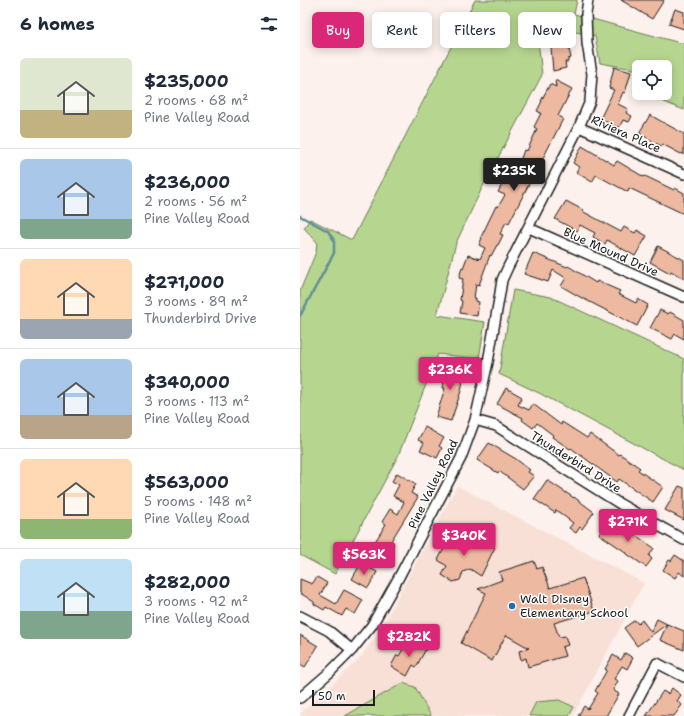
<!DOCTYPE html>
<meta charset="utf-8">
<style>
body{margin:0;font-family:"Shantell Sans",sans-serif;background:#f2f2f3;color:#1f2937;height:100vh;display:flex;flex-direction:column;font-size:15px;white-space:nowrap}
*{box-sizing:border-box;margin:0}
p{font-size:13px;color:#747a83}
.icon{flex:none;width:22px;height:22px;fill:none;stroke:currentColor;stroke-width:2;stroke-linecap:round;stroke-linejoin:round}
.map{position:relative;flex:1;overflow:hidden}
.sheet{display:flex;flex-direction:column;background:#fff;width:300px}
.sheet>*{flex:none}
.hud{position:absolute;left:12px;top:12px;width:312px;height:36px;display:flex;gap:8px}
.tools{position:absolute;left:332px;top:60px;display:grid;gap:8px}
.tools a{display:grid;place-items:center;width:40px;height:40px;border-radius:6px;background:#fff;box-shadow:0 2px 10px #0003;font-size:20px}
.scale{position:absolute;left:12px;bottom:10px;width:63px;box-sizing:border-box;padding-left:4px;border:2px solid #1c1c1c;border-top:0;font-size:11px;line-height:14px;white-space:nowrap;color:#1c1c1c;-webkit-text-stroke:3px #fff;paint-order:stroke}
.price{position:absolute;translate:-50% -34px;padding:0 9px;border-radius:4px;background:#db2777;color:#fff;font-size:13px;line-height:26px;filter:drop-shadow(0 1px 2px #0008)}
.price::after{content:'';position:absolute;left:50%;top:24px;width:12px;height:9px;margin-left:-6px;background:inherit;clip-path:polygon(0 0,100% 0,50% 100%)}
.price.current{background:#222;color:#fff}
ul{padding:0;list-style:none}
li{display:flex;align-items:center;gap:12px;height:100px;padding:0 20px}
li+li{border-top:1px solid #e0e1e3}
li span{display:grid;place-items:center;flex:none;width:112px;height:80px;border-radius:6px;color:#555}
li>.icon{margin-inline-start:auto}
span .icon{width:48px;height:48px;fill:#fffc;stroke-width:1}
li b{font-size:17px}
h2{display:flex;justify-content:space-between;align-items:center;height:48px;padding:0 20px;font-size:17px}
.tag{padding:0 14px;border-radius:6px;background:#fff;box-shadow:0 2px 10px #0003;font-size:14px;line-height:36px}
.tag.current{background:#db2777;color:#fff}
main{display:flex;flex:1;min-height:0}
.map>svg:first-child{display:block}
.built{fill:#f8e0d6}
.green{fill:#b6d690;stroke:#697956}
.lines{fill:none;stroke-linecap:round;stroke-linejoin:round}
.stream{stroke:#5f8d96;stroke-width:2.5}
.building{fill:#eeb9a1;stroke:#1c1c1c}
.minor-casing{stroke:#1c1c1c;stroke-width:12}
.minor{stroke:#fff;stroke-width:9}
.poi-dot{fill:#1f6fb2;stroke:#fff;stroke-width:1.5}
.labels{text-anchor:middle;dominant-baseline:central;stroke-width:3;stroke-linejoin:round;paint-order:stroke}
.street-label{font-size:12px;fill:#1c1c1c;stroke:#fff}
.poi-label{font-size:12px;fill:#1c1c1c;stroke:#fff;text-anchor:start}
</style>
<main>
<section class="sheet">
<h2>6 homes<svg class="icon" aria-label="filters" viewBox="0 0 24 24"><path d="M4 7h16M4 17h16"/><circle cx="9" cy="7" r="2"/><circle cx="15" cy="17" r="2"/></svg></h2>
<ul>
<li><span style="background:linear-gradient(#dfe7d0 65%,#c2b280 0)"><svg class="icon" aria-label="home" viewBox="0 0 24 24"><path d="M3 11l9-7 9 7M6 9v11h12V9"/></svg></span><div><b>$235,000</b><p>2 rooms · 68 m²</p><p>Pine Valley Road</p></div></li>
<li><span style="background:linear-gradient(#a9c7e8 75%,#7fa58c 0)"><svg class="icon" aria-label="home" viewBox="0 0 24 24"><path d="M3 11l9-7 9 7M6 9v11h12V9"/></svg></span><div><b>$236,000</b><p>2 rooms · 56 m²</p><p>Pine Valley Road</p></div></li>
<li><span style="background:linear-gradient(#ffd9b3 75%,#9aa5b1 0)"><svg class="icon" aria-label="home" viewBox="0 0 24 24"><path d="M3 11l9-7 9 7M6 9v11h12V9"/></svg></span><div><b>$271,000</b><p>3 rooms · 89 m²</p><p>Thunderbird Drive</p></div></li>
<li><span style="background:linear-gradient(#a9c7e8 70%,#b9a48a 0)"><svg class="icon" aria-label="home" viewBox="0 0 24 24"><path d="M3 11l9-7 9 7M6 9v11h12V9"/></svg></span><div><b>$340,000</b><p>3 rooms · 113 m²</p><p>Pine Valley Road</p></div></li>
<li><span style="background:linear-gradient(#ffd9b3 75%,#8fb573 0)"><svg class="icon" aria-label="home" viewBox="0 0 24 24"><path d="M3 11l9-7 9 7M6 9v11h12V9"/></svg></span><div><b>$563,000</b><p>5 rooms · 148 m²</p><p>Pine Valley Road</p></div></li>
<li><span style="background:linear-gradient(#bfe0f5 65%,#7fa58c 0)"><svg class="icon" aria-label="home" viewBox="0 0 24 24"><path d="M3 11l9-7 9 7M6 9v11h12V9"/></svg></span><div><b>$282,000</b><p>3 rooms · 92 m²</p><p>Pine Valley Road</p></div></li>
</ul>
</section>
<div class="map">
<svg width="384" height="716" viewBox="0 0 384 716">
<rect width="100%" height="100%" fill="#fcf1ec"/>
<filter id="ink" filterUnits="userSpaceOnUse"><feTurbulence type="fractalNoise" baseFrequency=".025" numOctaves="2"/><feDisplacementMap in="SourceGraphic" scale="8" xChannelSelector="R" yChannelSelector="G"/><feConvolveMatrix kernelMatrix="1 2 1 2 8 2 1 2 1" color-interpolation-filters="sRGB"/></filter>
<g filter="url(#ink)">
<path class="built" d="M157,486L344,583L273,716H0V714L60,658L81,628Z"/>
<path class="green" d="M175,0H277L274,14L384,44V110L349,96V93H365V67H339V70L300,63L295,36L276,32L238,40L242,75L182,188L156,243L137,315L185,322L179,359L138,354L98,456L35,574L0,555V291L16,252L17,242L4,228L10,219L52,240Z
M213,290L251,297L384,359V470L239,393L199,374Z
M103,683L115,687L131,716H45Z
M259,700L274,707L269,716H229L236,702Z"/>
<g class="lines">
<path class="stream" d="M0,216L28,231L34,240V253L0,316"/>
</g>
<path class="building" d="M321,0H364L352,19Z
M375,9L384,12V29L369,24Z
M268,44L271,58L268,59V62H265L266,68L253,71L251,47Z
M314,67L331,72L325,93L323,92L318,104L328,109L326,113L332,116L329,122L323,120L319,128L300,119L314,90L309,88Z
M255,80L272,89L258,116L263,119L242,160L239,159L229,179L231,180L209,223L206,222L200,234L203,235L198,245H197L191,256L190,255L179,285L176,284L174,298H176V301L179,302L177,316L160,313L162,301L160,300L163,279L159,278L162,267L163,268L168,255L180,259L185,248L179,245L182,238L181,237L196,206L198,207L205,195L198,192L210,170L216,172L224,150L227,151L237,129L234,127L241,113L237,111L242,101H241L250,84L256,87Z
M350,115L384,134V155L382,153L381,154L362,144L361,146L339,133Z
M282,146L314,165L317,161L344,177L345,176L374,190L375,188L384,193V214L329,188L328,192L296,175L292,182L276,172L279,167L273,163Z
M266,201L283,210L282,211L321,232L324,227L335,233L337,230L347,236L335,256L307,240L305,244L293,237L295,233L280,225L277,231L255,219Z
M358,246L384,260V279L371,271L370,273L350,262Z
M233,253L267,267L268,266L296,283L297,281L320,291L318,294L336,303L338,299L348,305L337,326L280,297L261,286L266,278L253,270L248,282L224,274Z
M360,310L368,314L370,312L384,320V339L375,334L372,339L350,328Z
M141,365L165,370L161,391L151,421L136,417L145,388H143L144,380L138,379Z
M206,388L222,397L218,405L229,410L233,404L261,425L262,422L287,438L290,434L319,455L320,454L340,468L338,470L363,487L353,502L319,479L317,482L271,448L270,449L252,437L253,435L237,423L233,428L222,420L223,418L197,404Z
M125,427L144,438L139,446L142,448L137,458L120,450L124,443L118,440Z
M189,443L216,459L230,470L228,472L234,476L223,489L199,471L198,473L177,460Z
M97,473L116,484L111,493L118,497L91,541L94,543L83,562L68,553L86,524L82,522L90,509L98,514L104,502L93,496L99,485L92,481Z
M247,480L274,498V497L294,512L282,529L280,527L276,533L269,528L273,523L256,510L255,513L234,499Z
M379,486L384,488V520L365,510Z
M308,519L334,535V534L354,548L349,556L352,559L346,567L327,554V553L299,534Z
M153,531L183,547L185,542L195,547L181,576L170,569L163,572L160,580L153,582L142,575L147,566L138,560Z
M375,555L384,561V576L379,572L375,578L363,570L369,560L371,561Z
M234,561L237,569L242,567L250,588L283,578L294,611L254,623L259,637L265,636L268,645L262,647L265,656L228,667L226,658L221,660L219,651L229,648L206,635L192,661L161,643L186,593L178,589L202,580L199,572Z
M61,563L77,572L68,588L52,579Z
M17,577L27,583L20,595L36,604L44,590L63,600L55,614L46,609L42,616L26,607L24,610L14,604V602L0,593V579L12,584Z
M357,619L367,624L337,646L324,628L335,620L338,624L342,620L351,632Z
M367,624L384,631V650L360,640Z
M0,635L18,646L5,667L0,664Z
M109,639L126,649L116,667L113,665L107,676L91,666L97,655L99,656Z
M325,653L333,658L327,669L322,666L314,679L318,681L313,690L319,694L306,716H278L284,706L288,709L298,693L295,691L307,670L305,669L313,655L321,660Z
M372,688L381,695L377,701L382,705L374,716H346L363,691L368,694Z"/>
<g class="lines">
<g class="minor-casing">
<path id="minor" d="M279,127L384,174
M229,228L384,297
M175,420L196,426L320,504L384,540
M0,616L29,631L52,650
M0,698L30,672L52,650L72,625L99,577L161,458L175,420L188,362L200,293L202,280L208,267L279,127L290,101L292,74L287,43L286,14L288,0
M329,716L357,663L384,677"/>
</g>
<use href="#minor" class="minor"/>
</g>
</g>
<circle class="poi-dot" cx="212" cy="606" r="4"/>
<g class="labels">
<g class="street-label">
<text transform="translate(326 134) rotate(24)">Riviera Place</text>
<text transform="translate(311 252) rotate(24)">Blue Mound Drive</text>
<text transform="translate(276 462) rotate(32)">Thunderbird Drive</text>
<text transform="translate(133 484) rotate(-64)">Pine Valley Road</text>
</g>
<g class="poi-label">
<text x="220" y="599">Walt Disney<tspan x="220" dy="14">Elementary School</tspan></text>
</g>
</g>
</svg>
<div class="tools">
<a><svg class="icon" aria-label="locate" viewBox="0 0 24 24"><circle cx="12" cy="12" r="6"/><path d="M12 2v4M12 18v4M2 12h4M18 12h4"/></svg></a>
</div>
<div class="scale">50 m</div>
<b class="price current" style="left:214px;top:192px">$235K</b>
<b class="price" style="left:150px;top:391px">$236K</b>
<b class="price" style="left:328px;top:543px">$271K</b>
<b class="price" style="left:164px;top:557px">$340K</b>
<b class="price" style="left:64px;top:576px">$563K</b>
<b class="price" style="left:109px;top:658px">$282K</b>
<div class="hud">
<a class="tag current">Buy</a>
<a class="tag">Rent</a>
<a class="tag">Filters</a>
<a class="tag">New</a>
</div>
</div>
</main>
